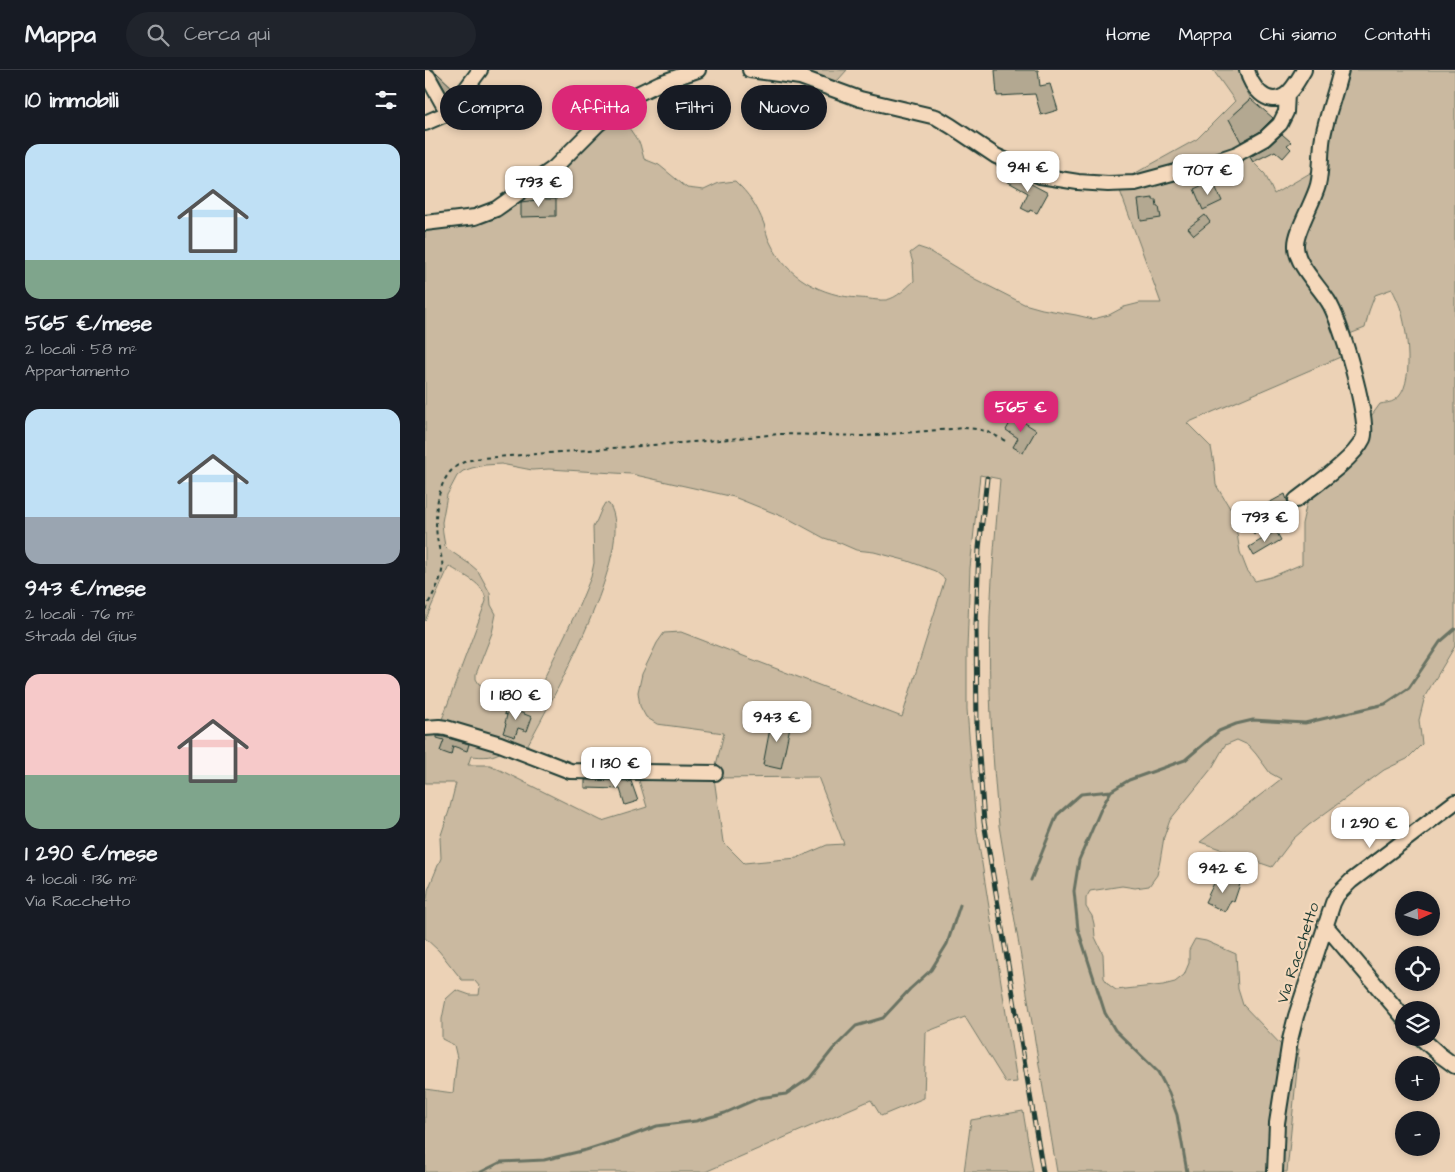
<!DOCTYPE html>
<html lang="it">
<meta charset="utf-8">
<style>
body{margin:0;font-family:"Architects Daughter",sans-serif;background:#20242c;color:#f1f3f6;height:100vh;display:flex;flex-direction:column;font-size:19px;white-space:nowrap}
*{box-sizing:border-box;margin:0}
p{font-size:16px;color:#9ea1a6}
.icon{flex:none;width:28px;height:28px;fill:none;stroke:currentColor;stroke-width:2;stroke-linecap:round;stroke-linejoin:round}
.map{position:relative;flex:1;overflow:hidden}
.details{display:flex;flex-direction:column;background:#171b24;width:425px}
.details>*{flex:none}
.banner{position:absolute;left:15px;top:15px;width:475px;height:45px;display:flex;gap:10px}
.needle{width:32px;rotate:86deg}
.fabs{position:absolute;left:970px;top:821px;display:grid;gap:10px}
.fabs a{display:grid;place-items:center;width:45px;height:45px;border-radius:50%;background:#171b24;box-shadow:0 2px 8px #0003;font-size:25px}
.price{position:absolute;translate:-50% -42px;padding:0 11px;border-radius:10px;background:#fff;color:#222;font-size:16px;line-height:32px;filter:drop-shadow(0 1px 2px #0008)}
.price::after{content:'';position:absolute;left:50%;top:30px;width:15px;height:11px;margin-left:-8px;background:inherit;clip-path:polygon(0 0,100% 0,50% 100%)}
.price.current{background:#db2777;color:#fff}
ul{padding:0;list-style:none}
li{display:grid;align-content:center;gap:10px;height:265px;padding:0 25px}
li span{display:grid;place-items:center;height:155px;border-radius:15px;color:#555}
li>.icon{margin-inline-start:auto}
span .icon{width:90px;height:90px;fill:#fffc;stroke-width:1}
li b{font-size:21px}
h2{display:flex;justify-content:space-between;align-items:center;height:60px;padding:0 25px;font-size:21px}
.chip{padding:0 18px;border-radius:22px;background:#171b24;box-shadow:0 2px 8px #0003;font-size:18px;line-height:45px}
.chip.current{background:#db2777;color:#fff}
header{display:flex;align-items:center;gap:30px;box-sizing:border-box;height:70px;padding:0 25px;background:#171b24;border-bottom:1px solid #363941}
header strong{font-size:24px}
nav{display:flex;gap:28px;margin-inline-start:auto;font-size:18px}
.search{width:350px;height:45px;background:#20242c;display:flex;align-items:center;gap:12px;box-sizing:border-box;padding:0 18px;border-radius:28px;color:#9ea1a6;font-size:19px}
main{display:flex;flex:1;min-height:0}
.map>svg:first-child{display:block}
.green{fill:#cab9a0;stroke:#747b6a;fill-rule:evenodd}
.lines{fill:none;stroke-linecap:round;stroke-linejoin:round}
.stream{stroke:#697363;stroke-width:3}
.building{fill:#b3a891;stroke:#1f3d34}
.minor-casing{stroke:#1f3d34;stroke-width:18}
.path{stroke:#1f3d34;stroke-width:2;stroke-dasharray:4 4;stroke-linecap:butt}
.minor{stroke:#f5d8bb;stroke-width:14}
.rail-casing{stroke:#1f3d34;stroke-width:5}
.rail{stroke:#f5d8bb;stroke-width:3;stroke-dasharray:9;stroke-linecap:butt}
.labels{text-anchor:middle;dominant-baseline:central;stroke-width:4.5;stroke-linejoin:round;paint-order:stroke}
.street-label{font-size:16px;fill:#1f3d34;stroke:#f5d8bb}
</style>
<header>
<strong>Mappa</strong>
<div class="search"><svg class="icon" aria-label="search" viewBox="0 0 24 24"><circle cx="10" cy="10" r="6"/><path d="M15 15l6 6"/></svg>Cerca qui</div>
<nav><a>Home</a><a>Mappa</a><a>Chi siamo</a><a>Contatti</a></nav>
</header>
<main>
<section class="details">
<h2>10 immobili<svg class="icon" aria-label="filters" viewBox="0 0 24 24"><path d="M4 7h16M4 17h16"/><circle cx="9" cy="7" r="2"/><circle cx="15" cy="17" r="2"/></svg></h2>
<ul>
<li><span style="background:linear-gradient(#bfe0f5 75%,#7fa58c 0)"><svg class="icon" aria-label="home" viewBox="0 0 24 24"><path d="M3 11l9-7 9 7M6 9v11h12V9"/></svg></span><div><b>565 €/mese</b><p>2 locali · 58 m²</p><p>Appartamento</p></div></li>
<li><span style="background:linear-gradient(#bfe0f5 70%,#9aa5b1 0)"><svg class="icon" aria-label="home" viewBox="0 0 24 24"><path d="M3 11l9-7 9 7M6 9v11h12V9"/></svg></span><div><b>943 €/mese</b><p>2 locali · 76 m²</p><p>Strada del Gius</p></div></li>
<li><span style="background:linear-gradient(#f6c9c9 65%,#7fa58c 0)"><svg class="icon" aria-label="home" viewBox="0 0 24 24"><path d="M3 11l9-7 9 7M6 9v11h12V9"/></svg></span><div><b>1 290 €/mese</b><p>4 locali · 136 m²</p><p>Via Racchetto</p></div></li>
</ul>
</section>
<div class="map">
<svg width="1030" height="1102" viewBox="0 0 1030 1102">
<rect width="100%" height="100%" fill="#ecd2b6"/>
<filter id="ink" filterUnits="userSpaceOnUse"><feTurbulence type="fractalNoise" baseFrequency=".02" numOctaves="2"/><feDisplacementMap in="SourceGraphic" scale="10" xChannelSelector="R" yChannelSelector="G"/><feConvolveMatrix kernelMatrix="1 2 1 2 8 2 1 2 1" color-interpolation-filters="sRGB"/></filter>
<g filter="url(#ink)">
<path class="green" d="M367,0H422L413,10L408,13Z
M788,0H815L816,10L826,29L804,49L819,76L698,110L772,69L810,31Z
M919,0H1030V576L1000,626L994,650L997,674L982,689L959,700L884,755L868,769L847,797L775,772L856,709L845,703L831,684L823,675L812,670L800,675L787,698L745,750L739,767L735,791L732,805L724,816L710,818L697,816L665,821L661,828V837L667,846L669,854L670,867L678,884L679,908L684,915L691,920L738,915L750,912L759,905L764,893V880L770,869L781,871L811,884L813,919L818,935L860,979L847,1102H632L574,756C567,686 563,616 565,546C567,500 571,455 575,409L555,405L545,498L542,579V639L551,756L592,1012L581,1013L540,947L501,962L499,1028L456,1046L446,1030L280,1102H0V1019L28,1023L32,988L29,975L17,969V949L21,929L31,920L45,925H54L55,917L49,910H37L14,881L0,868V832L2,831L3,820L16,788L15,768L24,741L31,713H0V661L14,659L79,680C69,688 58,687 46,686L43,695H65L177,751L222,737L213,707L290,699L299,663L232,654L221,647L215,636L213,622L217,604L232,573L239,563L256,562L477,647L520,509L510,501L483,491L449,482L431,480L415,473L399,468L366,450L309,427L206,404L124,399L107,400L76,394L60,395L47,398L38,401L32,406L22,425L17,452L18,464L20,476L24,480L46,495L53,501L65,523L66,535L71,544L67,563L51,604V609L54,614C70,619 96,634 112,623L153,538L166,507L169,493L168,457L172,450L177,438L180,433L184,434C214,476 124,635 101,678L16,652L61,531C60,513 37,505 24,496L0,551V159L38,154L176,59L190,47L200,52L215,74L219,89L234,95L262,118L279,120L294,113L310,111C324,124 332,136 339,154C341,160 342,167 345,172C361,207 397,226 434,228C442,228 453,231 461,230C472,228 481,218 489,211L488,193L485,183L493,177L502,180L550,209L599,234L617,239L651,245L668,249L684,245L699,237L715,233H736L694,118L822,82L828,92L840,104L849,124L892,99L869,170L920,285L762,353L786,377L789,394L791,415L809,445L815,482L822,500L830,511L846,507L877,494V454L883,427L896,415L955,334C959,333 966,333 970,330C991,317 982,257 975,237C973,231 970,225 967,219L950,225L944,241L940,258L922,265L874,179L900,80ZM393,707L419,774L402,775L372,788L319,793L298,772L289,708Z
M866,979H874L862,1102H854Z
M598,1041L608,1102H539L546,1050Z"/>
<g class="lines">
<path class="stream" d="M606,810L632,745L656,724L686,721
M56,1102L76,1092L119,1090L161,1080L205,1066L232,1056L271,1051L300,1043L334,1028L361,1024L385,1008L408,979L431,956L458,948L485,919L506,900L522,874L535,835
M762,1102L752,1045L744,1023L733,1002L690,960L680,943L653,859L649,821L654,790L676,739L686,721L704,710L760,690L794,661L811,654L828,650L880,653L960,634L984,618L1015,572L1030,559"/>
</g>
<path class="building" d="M570,0H613L615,16L625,14L633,40L616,45L610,24L572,26Z
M12,3L30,20L24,27L11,4Z
M826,29L848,48L834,62L816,72L804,49Z
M857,64L866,72L862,75L866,79L858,88L850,81L828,92L825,87L843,77Z
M582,101L623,123L612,143L605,140L604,142L596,138L603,123L578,109Z
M789,114L797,131L778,140L769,119L778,115L780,119Z
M120,125V129H131V146L96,147V132L111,130V126Z
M728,128V130H731L732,137H734L736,148L716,151L713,130Z
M780,145L785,152L769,165L763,158Z
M589,346L611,360L598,383L588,377L593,368L581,360Z
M860,424L863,433L829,465L822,451L829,446L827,442Z
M851,461L856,470L829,486L824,477Z
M83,633L95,638L94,642L107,647L102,661L93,658L90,667L78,663L81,654L80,653L82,645L79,644Z
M347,648L366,652L356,699L338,695Z
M12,666L19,667L44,674L42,681L28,676L26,685L15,681L19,670L12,668Z
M160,710L202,711L203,712L206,711L213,731L200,735L195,719L160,718Z
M802,807L815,814L809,832L806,830L800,842L780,832L791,809L800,813Z"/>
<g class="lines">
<g class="minor-casing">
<path id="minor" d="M325,0L375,7L435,29L511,47L526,56L571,86L615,106L653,112L683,114L710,113L788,92L812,84L839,69L855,54L861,42L862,24
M822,0C826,16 841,37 859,26C868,21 874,8 879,0
M0,7H3L23,43
M0,53L23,43L55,0
M0,153L50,147L71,139L129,98L173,54L206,27L235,13L273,0
M871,430C890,415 928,390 938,369C946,352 915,248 903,231C893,215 871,194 871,176C870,162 889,131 893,115C897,99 895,82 898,66C902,44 911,22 916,0
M0,658L14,657L21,658L75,674L145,701L290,703
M900,855L979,948
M996,968L1015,985L1030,996
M850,1102L852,1053L865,970L871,946L908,833L912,825L926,811L1030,732"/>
</g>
<path class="path" d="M0,540C6,527 15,514 17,501C19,490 13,478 12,467C9,443 12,406 35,394C42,390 50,389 58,388L294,370L354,364L440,366L539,358C559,359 565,362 582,372"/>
<use href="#minor" class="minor"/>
<g class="rail-casing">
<path id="rail" d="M562,408L554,478L551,555L552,658L559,752L618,1102"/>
</g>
<use href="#rail" class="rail"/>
</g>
</g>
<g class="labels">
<g class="street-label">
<text transform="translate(873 883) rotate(-72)">Via Racchetto</text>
</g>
</g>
</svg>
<div class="fabs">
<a><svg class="needle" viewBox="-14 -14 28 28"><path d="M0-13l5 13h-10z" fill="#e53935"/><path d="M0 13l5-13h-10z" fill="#9ea1a6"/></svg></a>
<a><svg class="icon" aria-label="locate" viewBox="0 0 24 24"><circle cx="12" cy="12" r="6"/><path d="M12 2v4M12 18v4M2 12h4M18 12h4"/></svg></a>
<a><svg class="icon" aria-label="layers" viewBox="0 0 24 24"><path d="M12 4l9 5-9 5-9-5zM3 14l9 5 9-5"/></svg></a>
<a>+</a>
<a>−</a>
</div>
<b class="price" style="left:603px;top:123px">941 €</b>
<b class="price" style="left:783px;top:126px">707 €</b>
<b class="price" style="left:114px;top:138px">793 €</b>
<b class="price current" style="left:596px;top:363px">565 €</b>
<b class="price" style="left:840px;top:473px">793 €</b>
<b class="price" style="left:91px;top:651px">1 180 €</b>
<b class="price" style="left:352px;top:673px">943 €</b>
<b class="price" style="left:191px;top:719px">1 130 €</b>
<b class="price" style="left:945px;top:779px">1 290 €</b>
<b class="price" style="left:798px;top:824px">942 €</b>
<div class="banner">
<a class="chip">Compra</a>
<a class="chip current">Affitta</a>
<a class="chip">Filtri</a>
<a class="chip">Nuovo</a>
</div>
</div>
</main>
